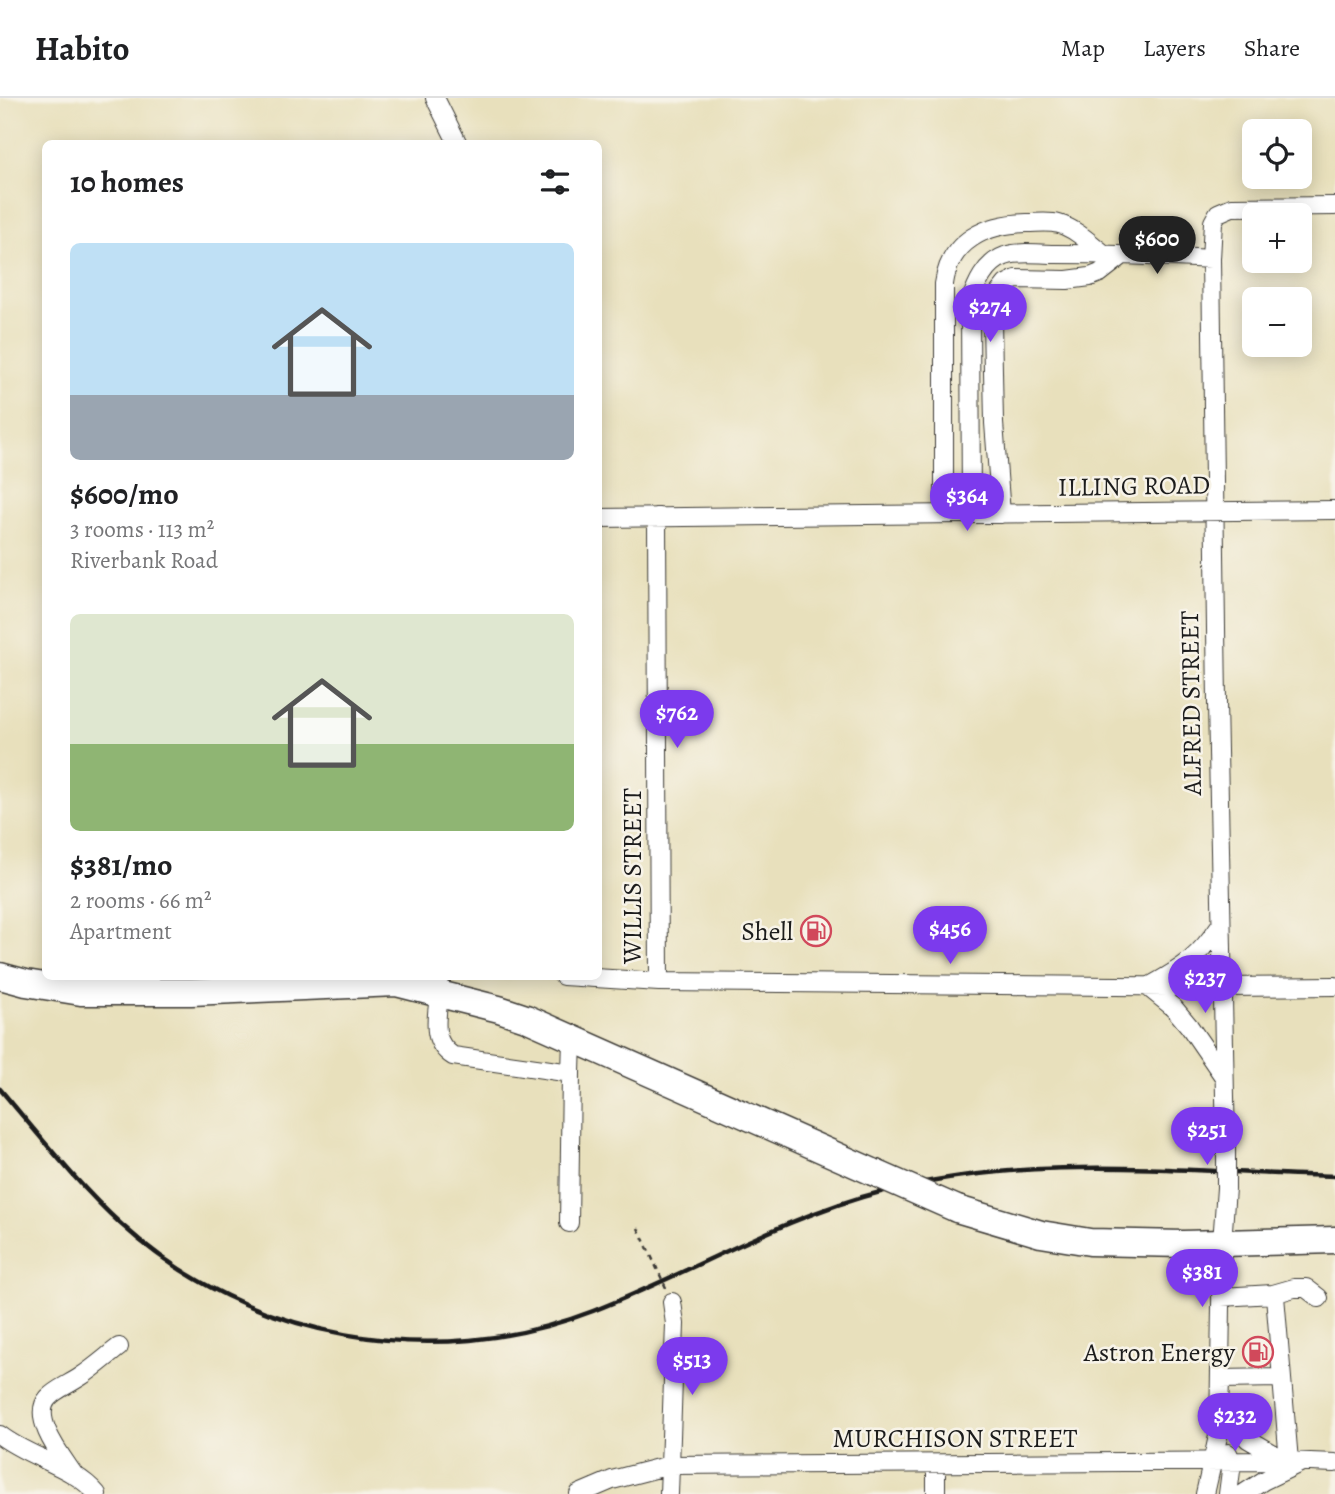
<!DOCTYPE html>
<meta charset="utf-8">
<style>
body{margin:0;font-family:Alegreya,serif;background:#f2f2f2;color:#202124;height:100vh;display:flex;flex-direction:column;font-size:26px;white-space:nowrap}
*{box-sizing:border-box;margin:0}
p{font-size:23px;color:#757577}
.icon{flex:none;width:38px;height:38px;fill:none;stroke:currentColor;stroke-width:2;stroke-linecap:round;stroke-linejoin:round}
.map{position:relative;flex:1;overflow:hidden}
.details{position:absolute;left:42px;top:42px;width:560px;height:840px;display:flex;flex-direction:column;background:#fff;border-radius:10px;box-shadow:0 4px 18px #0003}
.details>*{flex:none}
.fabs{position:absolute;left:1242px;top:21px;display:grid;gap:14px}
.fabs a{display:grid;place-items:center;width:70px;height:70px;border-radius:10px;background:#fff;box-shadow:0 4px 18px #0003;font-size:35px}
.price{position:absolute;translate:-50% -60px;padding:0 16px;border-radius:24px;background:#7c3aed;color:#fff;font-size:23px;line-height:46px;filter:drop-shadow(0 2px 4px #0008)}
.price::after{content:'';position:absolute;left:50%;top:42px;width:21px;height:16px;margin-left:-10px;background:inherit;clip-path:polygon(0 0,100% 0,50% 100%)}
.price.current{background:#222;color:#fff}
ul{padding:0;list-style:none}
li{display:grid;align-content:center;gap:14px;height:371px;padding:0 28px}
li span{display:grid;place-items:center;height:217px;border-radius:10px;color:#555}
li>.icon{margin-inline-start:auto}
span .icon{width:126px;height:126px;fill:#fffc;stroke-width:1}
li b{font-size:30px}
h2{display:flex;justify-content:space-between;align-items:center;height:84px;padding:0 28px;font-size:30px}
header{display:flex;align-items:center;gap:42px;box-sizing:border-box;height:98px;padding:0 35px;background:#fff;border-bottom:2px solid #e0e0e0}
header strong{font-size:33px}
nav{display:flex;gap:38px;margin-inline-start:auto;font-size:24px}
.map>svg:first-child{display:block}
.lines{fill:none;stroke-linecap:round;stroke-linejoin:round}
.minor-casing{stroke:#3b3934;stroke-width:20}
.highway-casing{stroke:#3b3934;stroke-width:29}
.path{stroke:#3b3934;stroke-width:2.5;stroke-dasharray:5 5;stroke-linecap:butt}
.minor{stroke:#fff;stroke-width:18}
.highway{stroke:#fff;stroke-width:26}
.rail{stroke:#1c1c1c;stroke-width:4.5}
.minor-bridge-casing{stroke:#3b3934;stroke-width:20;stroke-linecap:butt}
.highway-bridge-casing{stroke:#3b3934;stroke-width:29;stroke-linecap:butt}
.path-bridge{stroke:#3b3934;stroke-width:2.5;stroke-dasharray:5 5;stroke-linecap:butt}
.minor-bridge{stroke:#fff;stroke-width:18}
.highway-bridge{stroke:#fff;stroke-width:26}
.labels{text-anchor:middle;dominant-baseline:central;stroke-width:5;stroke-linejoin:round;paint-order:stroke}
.street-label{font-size:26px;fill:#1c1c1c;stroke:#f7f3e8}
.poi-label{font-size:26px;fill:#1c1c1c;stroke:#f7f3e8;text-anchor:end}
</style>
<header>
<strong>Habito</strong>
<nav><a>Map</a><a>Layers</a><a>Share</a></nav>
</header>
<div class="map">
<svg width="1335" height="1396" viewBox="0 0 1335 1396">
<rect width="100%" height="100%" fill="#f7f3e8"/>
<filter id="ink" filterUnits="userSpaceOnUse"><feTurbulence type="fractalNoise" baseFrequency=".0143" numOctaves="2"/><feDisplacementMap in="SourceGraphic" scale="14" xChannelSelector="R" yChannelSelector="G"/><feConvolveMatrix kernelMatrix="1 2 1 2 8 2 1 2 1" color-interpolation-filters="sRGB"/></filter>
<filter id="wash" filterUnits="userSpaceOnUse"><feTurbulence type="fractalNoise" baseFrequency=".00686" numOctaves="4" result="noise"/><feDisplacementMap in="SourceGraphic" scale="28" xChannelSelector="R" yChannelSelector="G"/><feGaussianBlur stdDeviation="1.57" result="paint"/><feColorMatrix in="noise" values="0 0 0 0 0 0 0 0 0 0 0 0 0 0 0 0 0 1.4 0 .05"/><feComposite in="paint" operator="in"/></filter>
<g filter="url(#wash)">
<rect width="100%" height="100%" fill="#e8e0bc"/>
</g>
<g filter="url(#ink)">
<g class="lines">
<g class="minor-casing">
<path id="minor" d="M435,0L458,46
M944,416V186C950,142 986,126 1027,125C1037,125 1049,123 1059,126C1076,131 1090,145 1104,156
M971,416L970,205C976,187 985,165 1005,158C1018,153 1039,156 1054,156C1106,156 1159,158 1211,161
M1001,416L994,325L992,222L998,196L1006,186L1016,181L1067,182L1090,179L1100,175L1123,157
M657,419L659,884
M598,420L1335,412
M1221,826C1198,860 1183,870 1148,889L1174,910L1189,928L1224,979
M563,878L659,884L1222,889L1335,888
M407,884L441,878
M439,897C437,920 430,943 453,958L571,975L572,941
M1226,1048L1217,604L1211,161L1213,124L1218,115L1232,109L1335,108
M569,1125L571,975
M1273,1196L1294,1190H1306L1319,1200
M1221,1199L1273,1196L1275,1198L1289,1363
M1220,1281L1282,1280
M1219,1306L1248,1341L1284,1362
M0,1337C29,1360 74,1368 97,1396
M1228,1355L1232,1365L1228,1396
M936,1366V1396
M74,1377C63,1360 30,1320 48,1300C56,1291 70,1286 80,1279C94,1270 106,1259 119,1249
M579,1396L612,1382L670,1367L1285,1363L1335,1365
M669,1396L675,1226L672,1204
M1205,1396L1219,1334L1222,1145L1226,1090
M1243,1396L1263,1383L1300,1365"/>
</g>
<g class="highway-casing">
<path id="highway" d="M0,878L26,885L81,894H191L396,885L499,911L526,920L873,1074
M957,1111L1041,1136L1090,1144L1183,1146L1335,1142"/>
</g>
<path class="path" d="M638,1130L647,1149"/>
<use href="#minor" class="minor"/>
<use href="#highway" class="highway"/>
<path class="rail" d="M0,991C39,1037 77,1086 122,1127C249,1242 434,1275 593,1213C691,1175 781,1119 884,1093C1034,1055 1182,1074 1335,1078"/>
<g class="minor-bridge-casing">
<path id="minor-bridge" d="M1226,1090V1048"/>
</g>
<g class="highway-bridge-casing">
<path id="highway-bridge" d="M873,1074L957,1111"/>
</g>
<path class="path-bridge" d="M647,1149L667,1192"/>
<use href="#minor-bridge" class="minor-bridge"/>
<use href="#highway-bridge" class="highway-bridge"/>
</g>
</g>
<defs>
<g id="fuel-ring" transform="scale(1.575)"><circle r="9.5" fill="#f7f3e8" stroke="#d1495b" stroke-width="1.5"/><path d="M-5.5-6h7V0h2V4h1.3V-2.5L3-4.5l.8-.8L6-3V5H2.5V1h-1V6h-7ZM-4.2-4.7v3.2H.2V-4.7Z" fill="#d1495b"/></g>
</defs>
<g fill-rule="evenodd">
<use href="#fuel-ring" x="816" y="833"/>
<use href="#fuel-ring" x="1258" y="1254"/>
</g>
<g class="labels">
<g class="street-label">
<text transform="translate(1134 388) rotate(-1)">ILLING ROAD</text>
<text transform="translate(1191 605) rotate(-91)">ALFRED STREET</text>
<text transform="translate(632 778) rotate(-90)">WILLIS STREET</text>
<text x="955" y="1340">MURCHISON STREET</text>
</g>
<g class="poi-label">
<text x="793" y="833">Shell</text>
<text x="1235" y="1254">Astron Energy</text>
</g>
</g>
</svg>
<div class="fabs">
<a><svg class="icon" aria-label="locate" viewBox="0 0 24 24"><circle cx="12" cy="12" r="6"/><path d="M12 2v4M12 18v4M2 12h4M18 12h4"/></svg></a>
<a>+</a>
<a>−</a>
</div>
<b class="price current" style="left:1157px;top:178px">$600</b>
<b class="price" style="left:990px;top:246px">$274</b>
<b class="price" style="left:967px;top:435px">$364</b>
<b class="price" style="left:677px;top:652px">$762</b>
<b class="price" style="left:950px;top:868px">$456</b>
<b class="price" style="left:1205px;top:917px">$237</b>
<b class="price" style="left:1207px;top:1069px">$251</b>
<b class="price" style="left:1202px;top:1211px">$381</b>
<b class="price" style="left:692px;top:1299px">$513</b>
<b class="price" style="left:1235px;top:1355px">$232</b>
<section class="details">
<h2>10 homes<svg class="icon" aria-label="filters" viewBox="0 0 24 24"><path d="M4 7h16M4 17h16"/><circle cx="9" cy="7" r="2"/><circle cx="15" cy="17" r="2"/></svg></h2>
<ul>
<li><span style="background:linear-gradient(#bfe0f5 70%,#9aa5b1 0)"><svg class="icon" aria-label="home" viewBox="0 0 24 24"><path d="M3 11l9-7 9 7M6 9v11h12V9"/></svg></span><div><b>$600/mo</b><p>3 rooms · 113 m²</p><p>Riverbank Road</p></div></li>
<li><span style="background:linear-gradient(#dfe7d0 60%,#8fb573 0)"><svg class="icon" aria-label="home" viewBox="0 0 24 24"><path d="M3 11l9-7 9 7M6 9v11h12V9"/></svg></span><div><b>$381/mo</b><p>2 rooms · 66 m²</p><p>Apartment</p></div></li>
</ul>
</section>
</div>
